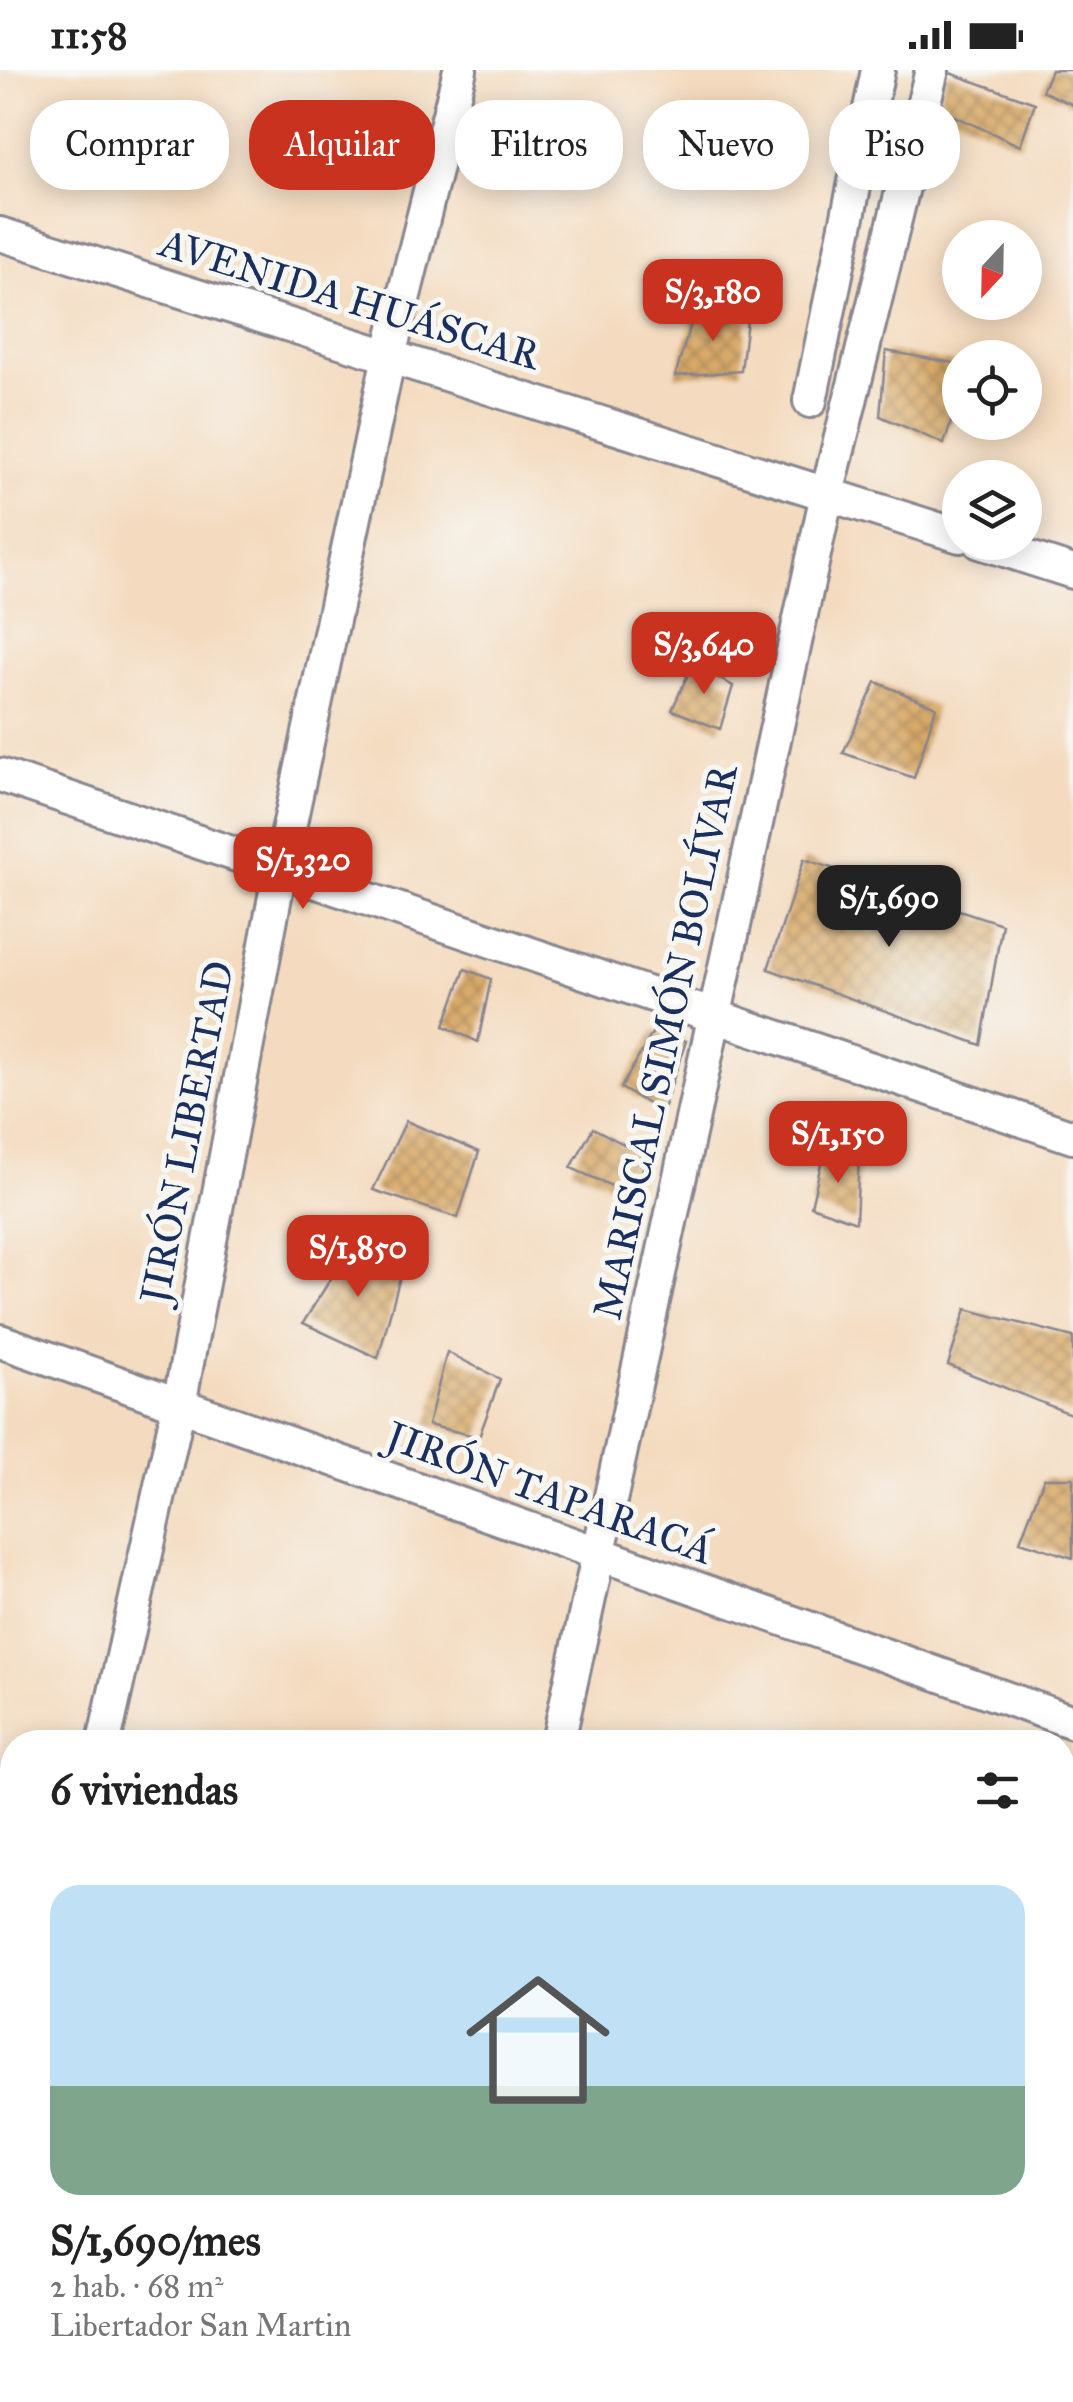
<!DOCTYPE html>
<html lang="es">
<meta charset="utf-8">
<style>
body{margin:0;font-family:"IM FELL Great Primer",serif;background:#f6f6f6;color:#222;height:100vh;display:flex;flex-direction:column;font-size:38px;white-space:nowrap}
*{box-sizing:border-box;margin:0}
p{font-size:32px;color:#767676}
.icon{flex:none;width:55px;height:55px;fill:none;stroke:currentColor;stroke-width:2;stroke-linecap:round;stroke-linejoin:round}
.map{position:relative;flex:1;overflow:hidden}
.panel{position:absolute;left:0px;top:1660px;width:1075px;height:672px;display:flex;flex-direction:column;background:#fff;border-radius:40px 40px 0 0;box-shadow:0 5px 25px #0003}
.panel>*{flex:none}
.hud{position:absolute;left:30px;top:30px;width:1015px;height:90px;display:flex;gap:20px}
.needle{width:65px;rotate:202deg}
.controls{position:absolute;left:942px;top:150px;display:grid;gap:20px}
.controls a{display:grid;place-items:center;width:100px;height:100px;border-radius:50%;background:#fff;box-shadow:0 5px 25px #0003;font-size:50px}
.price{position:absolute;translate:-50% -85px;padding:0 22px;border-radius:20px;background:#c8321e;color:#fff;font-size:32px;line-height:65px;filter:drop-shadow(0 2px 5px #0008)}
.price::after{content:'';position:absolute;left:50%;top:60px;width:30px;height:22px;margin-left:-15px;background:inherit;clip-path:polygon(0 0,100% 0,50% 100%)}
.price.selected{background:#222;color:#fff}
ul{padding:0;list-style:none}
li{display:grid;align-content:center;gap:20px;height:530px;padding:0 50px}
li+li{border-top:2px solid #e0e0e0}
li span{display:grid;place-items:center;height:310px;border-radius:30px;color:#555}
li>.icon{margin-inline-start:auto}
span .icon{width:180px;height:180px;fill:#fffc;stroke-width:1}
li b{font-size:42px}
h2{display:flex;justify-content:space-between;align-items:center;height:120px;padding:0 50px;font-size:42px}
.tag{padding:0 35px;border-radius:40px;background:#fff;box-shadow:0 5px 25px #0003;font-size:35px;line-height:90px}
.tag.selected{background:#c8321e;color:#fff}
.status{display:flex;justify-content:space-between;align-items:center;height:70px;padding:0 50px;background:#fff;direction:ltr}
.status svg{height:28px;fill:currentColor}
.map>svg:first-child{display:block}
.building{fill:url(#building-cross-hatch)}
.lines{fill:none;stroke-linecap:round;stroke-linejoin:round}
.minor-casing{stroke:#88858e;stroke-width:38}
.minor{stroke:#fff;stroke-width:32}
.labels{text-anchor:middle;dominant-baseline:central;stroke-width:10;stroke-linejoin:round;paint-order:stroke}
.street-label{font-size:40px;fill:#1b2f5e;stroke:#f6f6f2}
</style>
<div class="status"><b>11:58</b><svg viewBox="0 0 49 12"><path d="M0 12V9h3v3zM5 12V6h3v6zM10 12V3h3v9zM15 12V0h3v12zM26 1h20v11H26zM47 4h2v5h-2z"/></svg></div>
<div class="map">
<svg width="1073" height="2332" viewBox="0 0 1073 2332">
<defs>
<pattern id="building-cross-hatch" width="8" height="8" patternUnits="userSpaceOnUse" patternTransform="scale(2.5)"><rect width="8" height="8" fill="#d9aa69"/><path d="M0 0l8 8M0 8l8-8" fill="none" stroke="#af8b5a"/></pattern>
</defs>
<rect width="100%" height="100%" fill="#f6f6f2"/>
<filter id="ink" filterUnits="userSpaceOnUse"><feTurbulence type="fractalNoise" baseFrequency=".01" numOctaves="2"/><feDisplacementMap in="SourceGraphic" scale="20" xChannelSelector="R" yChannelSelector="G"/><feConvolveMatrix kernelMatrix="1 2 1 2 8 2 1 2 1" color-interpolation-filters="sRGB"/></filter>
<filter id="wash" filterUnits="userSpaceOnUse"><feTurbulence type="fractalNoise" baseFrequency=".0048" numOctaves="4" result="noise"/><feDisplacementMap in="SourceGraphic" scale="40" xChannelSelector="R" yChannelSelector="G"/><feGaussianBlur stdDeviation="2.25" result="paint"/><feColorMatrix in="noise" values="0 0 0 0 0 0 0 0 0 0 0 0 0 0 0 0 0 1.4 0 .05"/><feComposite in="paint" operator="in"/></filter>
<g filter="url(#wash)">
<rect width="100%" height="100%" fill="#f4dbbf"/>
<g id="blocks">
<path class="building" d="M1051,0H1073V35L1042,21Z
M947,2L1035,33L1020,76L937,38Z
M697,234L747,250L741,301L675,306Z
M886,281L960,294V324L944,374L880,346Z
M693,593L733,616L720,659L672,640Z
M876,612L936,637L914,708L843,683Z
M804,789L1002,854L981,975L768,899Z
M465,899L491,909L478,972L444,956Z
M654,960L686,971L662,1042L621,1018Z
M406,1051L479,1082L458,1148L373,1120Z
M593,1058L648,1087L632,1125L571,1098Z
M859,1085L856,1152L811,1136L823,1086Z
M355,1170L403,1196L378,1288L303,1253Z
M966,1239L1073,1267V1345L948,1295Z
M447,1282L500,1309L479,1367L428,1355Z
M1044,1408H1073V1488L1020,1471Z"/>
</g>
</g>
<g filter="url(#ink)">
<use href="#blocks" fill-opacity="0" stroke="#88858e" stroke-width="2.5"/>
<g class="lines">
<g class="minor-casing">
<path id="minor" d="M0,164L960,466
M810,331L878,0
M980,472L1073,502
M0,705L1073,1067
M0,1271L1073,1652
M104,1672L179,1335L280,800L389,286L460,0
M558,1672L827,424L932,0
M1062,1916L1073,1870
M0,2133L12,2082"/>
</g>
<use href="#minor" class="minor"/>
</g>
</g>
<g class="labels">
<g class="street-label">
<text transform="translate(350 229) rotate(17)">AVENIDA HUÁSCAR</text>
<text transform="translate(665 972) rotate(-78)">MARISCAL SIMÓN BOLÍVAR</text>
<text transform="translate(187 1062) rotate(-79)">JIRÓN LIBERTAD</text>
<text transform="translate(550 1423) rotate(20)">JIRÓN TAPARACÁ</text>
</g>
</g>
</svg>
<div class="controls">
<a><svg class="needle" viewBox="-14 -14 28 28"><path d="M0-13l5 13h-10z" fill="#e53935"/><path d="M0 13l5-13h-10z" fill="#767676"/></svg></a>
<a><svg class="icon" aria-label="locate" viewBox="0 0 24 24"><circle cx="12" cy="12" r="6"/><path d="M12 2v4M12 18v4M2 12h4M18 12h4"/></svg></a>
<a><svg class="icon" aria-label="layers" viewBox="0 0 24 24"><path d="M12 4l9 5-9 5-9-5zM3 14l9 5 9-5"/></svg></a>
</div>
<b class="price" style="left:713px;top:274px">S/3,180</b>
<b class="price" style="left:704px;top:627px">S/3,640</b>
<b class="price" style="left:303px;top:842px">S/1,320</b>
<b class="price selected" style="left:889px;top:880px">S/1,690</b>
<b class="price" style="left:838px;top:1116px">S/1,150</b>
<b class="price" style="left:358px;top:1230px">S/1,850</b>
<div class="hud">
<a class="tag">Comprar</a>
<a class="tag selected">Alquilar</a>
<a class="tag">Filtros</a>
<a class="tag">Nuevo</a>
<a class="tag">Piso</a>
</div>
<section class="panel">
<h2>6 viviendas<svg class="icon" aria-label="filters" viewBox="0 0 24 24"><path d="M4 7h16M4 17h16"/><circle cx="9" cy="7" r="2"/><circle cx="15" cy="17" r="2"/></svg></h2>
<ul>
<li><span style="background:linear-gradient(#bfe0f5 65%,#7fa58c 0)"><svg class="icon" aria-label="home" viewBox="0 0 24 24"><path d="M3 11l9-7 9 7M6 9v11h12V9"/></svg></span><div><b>S/1,690/mes</b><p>2 hab. · 68 m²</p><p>Libertador San Martin</p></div></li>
</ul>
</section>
</div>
